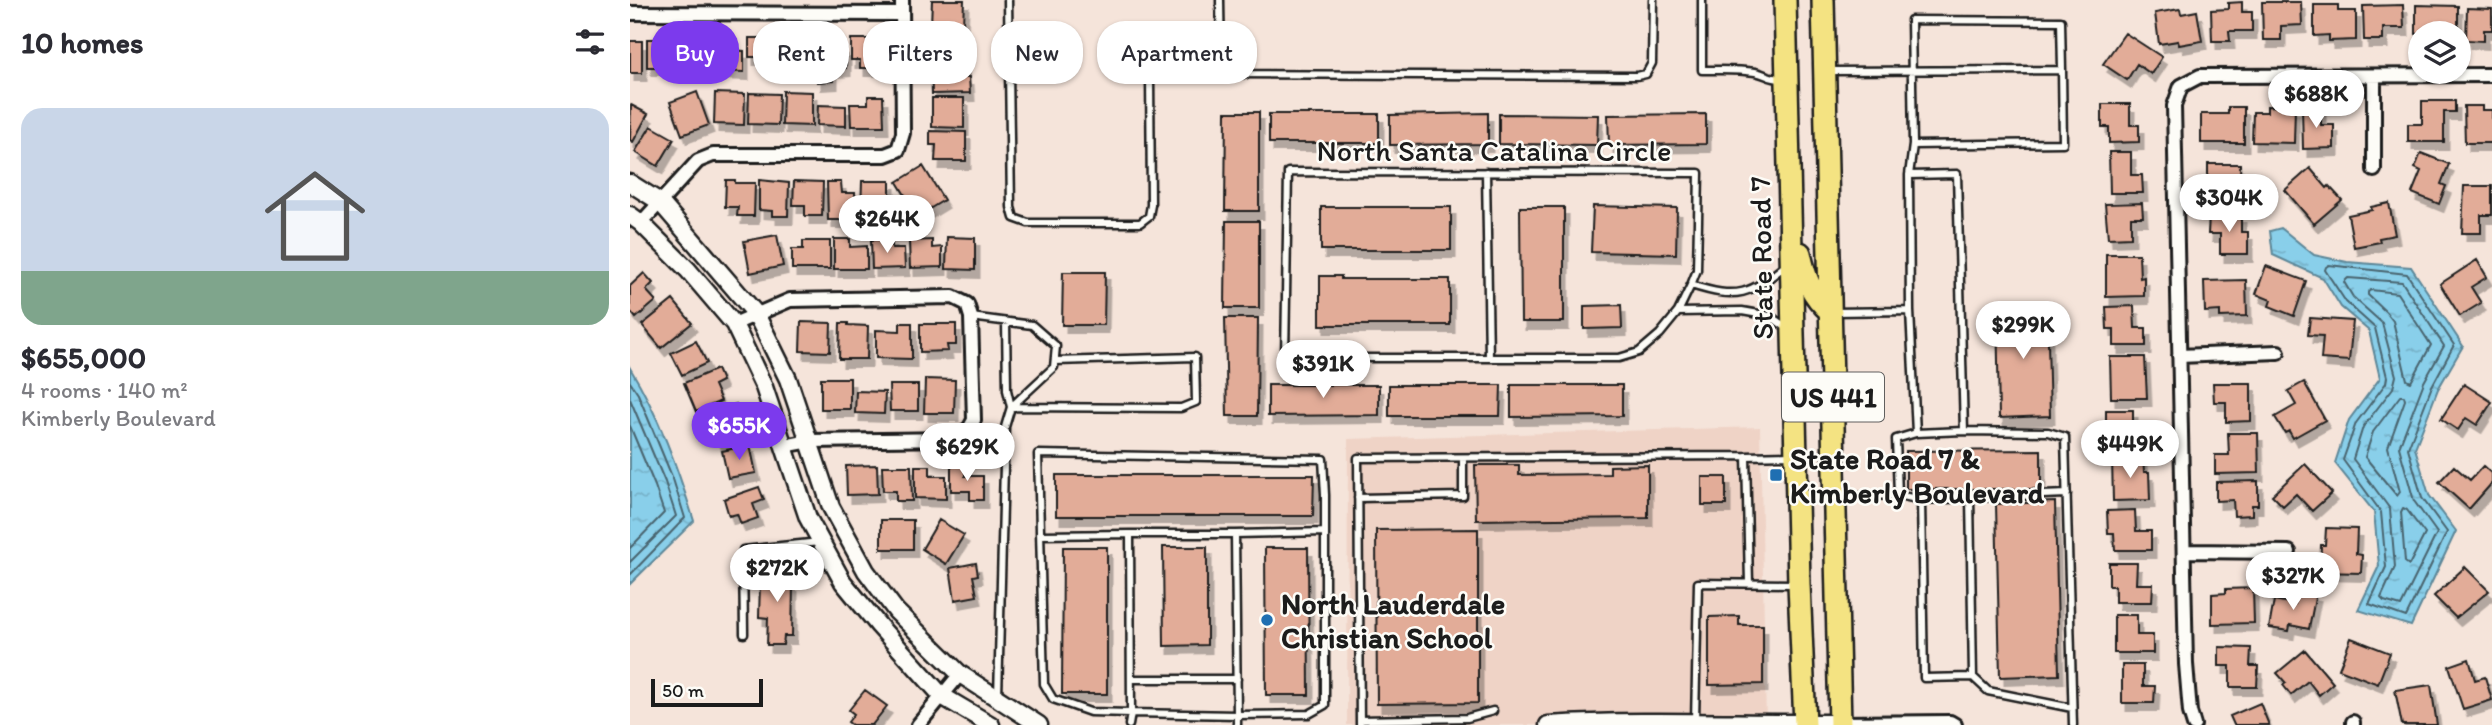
<!DOCTYPE html>
<meta charset="utf-8">
<style>
body{margin:0;font-family:Itim,sans-serif;background:#f7f7f7;color:#2b2b33;height:100vh;display:flex;flex-direction:column;font-size:26px;white-space:nowrap}
*{box-sizing:border-box;margin:0}
p{font-size:23px;color:#7c7c81}
.icon{flex:none;width:38px;height:38px;fill:none;stroke:currentColor;stroke-width:2;stroke-linecap:round;stroke-linejoin:round}
.map{position:relative;flex:1;overflow:hidden}
.side{display:flex;flex-direction:column;background:#fff;width:630px}
.side>*{flex:none}
.top-card{position:absolute;left:21px;top:21px;width:665px;height:63px;display:flex;gap:14px}
.buttons{position:absolute;left:1778px;top:21px;display:grid;gap:14px}
.buttons a{display:grid;place-items:center;width:63px;height:63px;border-radius:50%;background:#fff;box-shadow:0 2px 5px #0004;font-size:35px}
.scale{position:absolute;left:21px;bottom:18px;width:112px;box-sizing:border-box;padding-left:7px;border:4px solid #1c1c1c;border-top:0;font-size:19px;line-height:24px;white-space:nowrap;color:#1c1c1c;-webkit-text-stroke:5px #fdfcf7;paint-order:stroke}
.price{position:absolute;translate:-50% -60px;padding:0 16px;border-radius:24px;background:#fff;color:#222;font-size:23px;line-height:46px;filter:drop-shadow(0 2px 4px #0008)}
.price::after{content:'';position:absolute;left:50%;top:42px;width:21px;height:16px;margin-left:-10px;background:inherit;clip-path:polygon(0 0,100% 0,50% 100%)}
.price.on{background:#7c3aed;color:#fff}
ul{padding:0;list-style:none}
li{display:grid;align-content:center;gap:14px;height:371px;padding:0 21px}
li+li{border-top:2px solid #e1e1e2}
li span{display:grid;place-items:center;height:217px;border-radius:21px;color:#555}
li>.icon{margin-inline-start:auto}
span .icon{width:126px;height:126px;fill:#fffc;stroke-width:1}
li b{font-size:30px}
h2{display:flex;justify-content:space-between;align-items:center;height:84px;padding:0 21px;font-size:30px}
.tag{padding:0 24px;border-radius:28px;background:#fff;box-shadow:0 2px 5px #0004;font-size:24px;line-height:63px}
.tag.on{background:#7c3aed;color:#fff}
main{display:flex;flex:1;min-height:0}
.map>svg:first-child{display:block}
.built{fill:#efd3c6}
.water{fill:url(#water-ripples);stroke:#5d8798;stroke-width:2}
.lines{fill:none;stroke-linecap:round;stroke-linejoin:round}
.shore{stroke:#48646e;stroke-width:2}
.building{fill:#e2ac98;stroke:#1c1c1c;stroke-width:2;filter:url(#shadow)}
.service-casing{stroke:#1c1c1c;stroke-width:11}
.minor-casing{stroke:#1c1c1c;stroke-width:18}
.tertiary-casing{stroke:#1c1c1c;stroke-width:21}
.primary-casing{stroke:#1c1c1c;stroke-width:26}
.service{stroke:#fdfcf7;stroke-width:6}
.minor{stroke:#fdfcf7;stroke-width:12}
.tertiary{stroke:#fdfcf7;stroke-width:16}
.primary{stroke:#f4e382;stroke-width:21}
.poi-dot{fill:#1f6fb2;stroke:#fdfcf7;stroke-width:2.5}
.labels{text-anchor:middle;dominant-baseline:central;stroke-width:5;stroke-linejoin:round;paint-order:stroke}
.shield{fill:#fdfcf7;stroke:#605f5e;stroke-width:2}
.shield-label{font-size:28px;font-weight:bold;fill:#1c1c1c}
.street-label{font-size:30px;fill:#1c1c1c;stroke:#fdfcf7}
.poi-label{font-size:30px;font-weight:bold;fill:#1c1c1c;stroke:#fdfcf7;text-anchor:start}
</style>
<main>
<section class="side">
<h2>10 homes<svg class="icon" aria-label="filters" viewBox="0 0 24 24"><path d="M4 7h16M4 17h16"/><circle cx="9" cy="7" r="2"/><circle cx="15" cy="17" r="2"/></svg></h2>
<ul>
<li><span style="background:linear-gradient(#c9d6e8 75%,#7fa58c 0)"><svg class="icon" aria-label="home" viewBox="0 0 24 24"><path d="M3 11l9-7 9 7M6 9v11h12V9"/></svg></span><div><b>$655,000</b><p>4 rooms · 140 m²</p><p>Kimberly Boulevard</p></div></li>
</ul>
</section>
<div class="map">
<svg width="1862" height="725" viewBox="0 0 1862 725">
<defs>
<pattern id="water-ripples" width="26" height="14" patternUnits="userSpaceOnUse" patternTransform="scale(1.75)"><rect width="26" height="14" fill="#89cfea"/><path d="M2 4q2-2 4 0t4 0M15 11q2-2 4 0t4 0" fill="none" stroke="#76b1c8"/></pattern>
<filter id="shadow"><feDropShadow dx="4.5" dy="8" stdDeviation="0" flood-color="#0004"/></filter>
</defs>
<rect width="100%" height="100%" fill="#f5e4da"/>
<filter id="ink" filterUnits="userSpaceOnUse"><feTurbulence type="fractalNoise" baseFrequency=".0143" numOctaves="2"/><feDisplacementMap in="SourceGraphic" scale="14" xChannelSelector="R" yChannelSelector="G"/><feConvolveMatrix kernelMatrix="1 2 1 2 8 2 1 2 1" color-interpolation-filters="sRGB"/></filter>
<g filter="url(#ink)">
<path class="built" d="M1130,427L1136,725H717L718,439Z"/>
<path class="water" d="M1651,228L1684,255L1717,262L1781,267L1833,346L1808,389L1785,448L1799,495L1826,531L1781,626L1728,610L1749,566L1744,512L1705,463L1719,420L1750,378L1739,331L1711,307L1693,278L1643,255L1640,231Z
M0,368C29,415 48,469 64,521L0,584Z"/>
<g class="lines">
<path class="shore" d="M1699,265L1777,274L1824,345L1802,386L1778,448L1792,498L1817,532L1776,617L1739,604L1756,567L1751,512L1713,460L1726,423L1756,383L1757,377L1745,328L1716,302L1695,270L1696,267Z
M1718,278L1772,282L1814,346L1794,382L1769,447L1784,501L1807,533L1771,606L1754,601L1751,598L1765,567L1760,509L1723,459L1733,427L1763,388L1766,376L1752,323L1723,297L1714,282Z
M1741,290L1767,293L1801,345L1781,382L1777,380L1763,321L1756,312L1738,295V292Z
M0,382L8,394L43,479L55,518L0,575
M1770,396H1774L1775,400L1758,447L1770,492L1767,496L1735,457L1743,432Z
M0,399L35,482L46,516L0,562
M0,426L25,486L34,513L0,548
M1773,508L1777,510L1795,534L1779,565L1775,562L1771,512Z"/>
</g>
<path class="building" d="M302,0H334L333,25H301Z
M1612,2V12H1622V31H1599L1600,41H1582L1581,10L1598,9V3Z
M1632,2H1671L1672,25L1651,26V40H1633Z
M1684,5H1708V11H1726V40L1699,41V35L1684,36Z
M1773,5L1774,28H1753V40H1734L1733,6Z
M1786,5L1828,6V33L1786,34Z
M1837,8L1862,9V30H1854V41L1836,40Z
M1550,9L1551,14L1567,11L1572,41L1549,45L1548,41L1529,44L1525,13Z
M302,30H334V60H302Z
M1495,33L1532,57L1521,74L1507,64L1497,80L1473,64Z
M154,37L182,38V67H153Z
M50,38L80,40L79,74L58,73V64L49,63Z
M119,38H149L148,57H119Z
M17,39H48V67H17Z
M202,39L203,50H216V68L203,69V81L187,82V40Z
M221,39H253L254,68H230V60H221Z
M85,40L101,41V50L114,51V72L84,71Z
M0,41H12V73H0Z
M335,64V77H339L340,93L302,94L301,65Z
M153,91L182,92V126L152,125Z
M67,92L79,125L52,135L40,102Z
M85,93L115,94L114,125L84,124Z
M119,93L149,94L148,125L118,124Z
M238,96H253L254,126H221L220,104H238Z
M302,98H334V128L302,127Z
M1792,101H1825V112H1814V142H1778V124H1792Z
M1472,104H1500V125H1509V142L1479,143V127H1472Z
M1,105L18,114L3,142L0,140Z
M188,105L216,106V126L187,125Z
M1637,106L1665,107L1664,143L1622,142L1623,112H1637Z
M1834,106H1852V110H1862V143H1835Z
M1598,107H1614V143H1571V114H1598Z
M1672,107H1691V125H1704V148L1673,149Z
M596,112H629V211H595Z
M858,113V144L760,145V115Z
M639,114H749V143H639Z
M869,114L968,115L967,145L869,144Z
M1076,114V144L979,145L978,115Z
M21,126L44,139L28,166L5,152Z
M300,131L336,132V161H305L306,145H300Z
M1479,152H1501V175H1512L1513,193H1480Z
M1791,153L1819,164L1811,184L1816,186L1809,204L1782,193L1791,171L1785,168Z
M1578,164H1610L1611,195H1618V204H1589L1588,182L1578,183Z
M293,166L314,200L288,216L267,182Z
M1680,168L1697,188L1699,186L1712,200L1684,224L1655,190Z
M96,180H105V183H125L124,216H107L108,207H95Z
M129,180L159,183L158,216H142V211L129,210Z
M164,181L193,182L192,216H175V205H163Z
M232,181H260V211H231Z
M197,182H211L212,193H225L226,220H198Z
M1834,186H1862V215H1851V233H1832Z
M1512,203L1513,217H1501V237L1478,238L1475,204Z
M1759,203L1765,235L1749,238L1750,242L1724,247L1718,215L1742,210L1741,207Z
M963,206L1047,208L1046,254L961,252Z
M691,207H821V250H691Z
M890,207H934V322H891Z
M1579,215H1611V232H1618V254H1590V234H1578Z
M596,221H629V308H595Z
M147,235L153,266L120,273L114,241Z
M317,237L345,238V270L316,269Z
M204,239H220V247L237,246V269H204Z
M262,239V248H274L275,268L242,269L241,240Z
M302,240V248L312,247V267L280,268L279,241Z
M173,241H200V269H162V249H173Z
M1476,254H1509L1510,278L1514,277V296L1476,297Z
M1847,260L1857,277L1841,287L1851,303L1830,316L1810,284Z
M1636,266L1676,281L1664,316L1639,306L1641,300L1626,294Z
M433,272H475L474,325H432Z
M14,273L23,283L16,290L26,301L6,318L0,311V286Z
M690,276H711V279H820V325H690Z
M1616,280L1617,316L1590,317V311L1575,312L1574,281Z
M43,300L62,323L31,348L12,325Z
M991,305L992,328L954,329V306Z
M1417,305L1420,416L1369,418L1367,306Z
M1504,306L1505,328H1516V346H1484V329H1477L1476,307Z
M595,318H628L627,416H597Z
M1680,318L1723,321L1719,361L1691,359L1693,336L1678,335Z
M171,322L201,323L200,352L170,351Z
M210,323H218V325L238,326L237,359H209Z
M270,323H282V359L246,358V330L270,331Z
M290,324H326V345H317L318,351L290,352Z
M66,341L77,363L52,375L41,353Z
M1480,357H1515L1517,398H1481Z
M87,369L92,381L84,385L91,401L66,412L54,383Z
M191,378H220V409H191Z
M295,379L325,380L324,413H294Z
M1674,382L1695,420L1663,438L1659,431L1655,433L1645,417L1666,405L1658,391Z
M1583,383H1621V421L1596,422V402H1584Z
M1834,384L1862,402L1847,425L1836,418L1828,430L1811,419Z
M259,385H288V411H260Z
M638,385H749V415L638,416Z
M759,385H871L870,416H759Z
M881,385H992V416L881,417Z
M226,391L255,392L254,414L225,413Z
M106,404L116,435L88,444L78,413Z
M1476,410H1503V431H1519V449H1471V427H1476Z
M1598,433H1628L1629,473L1585,474V455H1599Z
M120,445L126,473L98,478L92,451Z
M1411,450V489H1276V451Z
M1513,457L1514,472H1519L1520,500L1483,501L1482,458Z
M1675,464L1702,493L1682,511L1666,494L1653,506L1642,495Z
M247,465L248,494L217,495L216,466Z
M845,465H889V475L980,474V466L1018,465V518L846,520Z
M252,466H281L282,501H266V491H253Z
M285,466H300V476H316V499L285,498Z
M321,466H335V476H353V500H340V491H321Z
M1824,466L1840,480L1853,466L1862,474V483L1839,509L1809,482Z
M426,475H684L683,516H426Z
M1072,477H1096V505H1072Z
M1628,481V505H1622V515L1604,516L1603,500L1586,501V482Z
M129,487L134,500L123,504L128,518L111,524L107,514L99,516L94,499Z
M1425,502L1429,675L1370,677L1366,504Z
M1505,510L1506,531H1521V550H1485L1484,533H1478L1477,511Z
M251,520H283V549H251Z
M309,520L334,535L316,564L292,549Z
M1696,528L1727,529L1726,554L1732,555L1731,573L1690,572L1691,545H1695Z
M848,529V703L747,704L746,530Z
M433,547H477V694H432Z
M533,547H577V645L534,646Z
M635,548H678L679,695H636Z
M346,563L348,575L343,576L347,596L325,600L320,568Z
M1479,563H1507L1506,584H1523L1522,602H1485V586H1479Z
M137,567H160V584H163L162,636H154L153,645H137L138,618L129,617L130,583H136Z
M1835,567L1859,591L1826,618L1804,596Z
M1623,588L1624,623L1582,624V594L1596,593V589Z
M1667,590L1686,593L1679,629L1660,625L1659,631L1639,628L1644,600L1665,604Z
M1484,615H1507V635H1523V653H1484Z
M1109,616V625H1133V684L1079,685V617Z
M1721,638L1760,653L1748,684L1709,669Z
M1589,647L1621,648L1620,666H1628L1627,687H1600V666H1589Z
M1675,650L1703,683L1689,695L1678,681L1661,695L1653,685L1656,683L1647,673Z
M1839,659L1845,680L1855,677L1862,700L1833,709L1819,666Z
M1492,665H1513V686H1525L1524,703H1492Z
M1801,685L1807,725H1772L1765,690Z
M235,690L257,706L242,725H222L218,722L224,714L219,710Z
M1630,703L1639,725H1604L1600,716Z"/>
<g class="lines">
<g class="service-casing">
<path id="service" d="M378,0L381,207L384,218L398,223H510L519,216L521,205L520,75L580,73L591,67
M590,0L591,67L595,71L604,74L1007,76L1016,74L1022,63L1023,0
M1072,0V70C1090,70 1108,69 1125,72C1137,74 1138,79 1152,79
M1199,71L1432,70L1431,21L1281,20L1283,145L1433,143L1432,70
M658,172L1069,173L1067,270L1061,285L1048,312L1030,334L1009,352L989,358H655Z
M856,172L859,358
M1279,175L1283,145
M1061,285C1108,300 1120,295 1157,264
M1048,312L1112,311L1140,316L1157,328
M1203,312L1280,311L1286,433L1334,431L1327,174L1279,175L1280,311
M341,317L402,325L426,346L424,367L381,407L375,427L368,697
M376,322L377,390L381,407
M381,407L551,408L566,402L565,357L425,361
M1334,431L1418,432L1435,437L1443,725
M1116,456L1163,455
M1268,495L1291,500L1437,494
M1207,497L1268,495L1266,439L1286,433
M728,498L833,496V458
M1291,500L1294,678L1343,677L1340,497
M605,534H500L501,713L607,715V725
M410,535L500,534
M114,634L113,550L190,542
M1343,677L1358,691L1442,708
M501,679H607
M730,720L837,718L863,711
M1065,721L1068,583L1166,584
M499,725L501,713L460,712L423,699L414,684L408,454L693,459L695,495V705L679,714L607,715L605,534L695,532
M730,725L728,458L1116,456L1119,583"/>
</g>
<g class="minor-casing">
<path id="minor" d="M0,13L272,14
M1744,77V170
M11,223L68,161L83,155H255L268,150L273,133L272,0
M104,324L160,300L323,297L337,304L341,317L344,420L339,429L323,439L180,441L154,446
M1549,356L1648,352
M1554,551L1659,552
M1210,723L1320,722L1325,725
M288,725L330,674
M1564,725L1560,712L1556,664L1544,106L1551,86L1570,76L1862,75
M1723,725V722"/>
</g>
<g class="tertiary-casing">
<path id="tertiary" d="M0,183L30,202L126,314L158,379L201,507L236,571L266,611L330,674L409,725
M0,215L11,223L58,270L104,324L134,387L178,518L213,582L249,626L312,696L361,725
M918,725C1015,719 1113,724 1210,723"/>
</g>
<g class="primary-casing">
<path id="primary" d="M1155,0L1169,584L1175,725
M1193,0L1210,725
M1170,253C1175,278 1181,295 1201,312"/>
</g>
<use href="#service" class="service"/>
<use href="#minor" class="minor"/>
<use href="#tertiary" class="tertiary"/>
<use href="#primary" class="primary"/>
</g>
</g>
<g class="poi-dot">
<rect x="1139" y="468" width="14" height="14" rx="3.5"/>
<circle cx="637" cy="620" r="7"/>
</g>
<g class="labels">
<rect class="shield" x="1152" y="372.5" width="102" height="49" rx="5"/>
<g class="shield-label">
<text x="1203" y="397">US 441</text>
</g>
<g class="street-label">
<text x="864" y="150">North Santa Catalina Circle</text>
<text transform="translate(1131 258) rotate(-91)">State Road 7</text>
</g>
<g class="poi-label">
<text x="1160" y="458">State Road 7 &amp;<tspan x="1160" dy="34">Kimberly Boulevard</tspan></text>
<text x="651" y="603">North Lauderdale<tspan x="651" dy="34">Christian School</tspan></text>
</g>
</g>
</svg>
<div class="buttons">
<a><svg class="icon" aria-label="layers" viewBox="0 0 24 24"><path d="M12 4l9 5-9 5-9-5zM3 14l9 5 9-5"/></svg></a>
</div>
<div class="scale">50 m</div>
<b class="price" style="left:1686px;top:130px">$688K</b>
<b class="price" style="left:1599px;top:234px">$304K</b>
<b class="price" style="left:257px;top:255px">$264K</b>
<b class="price" style="left:1393px;top:361px">$299K</b>
<b class="price" style="left:693px;top:400px">$391K</b>
<b class="price on" style="left:109px;top:462px">$655K</b>
<b class="price" style="left:1500px;top:480px">$449K</b>
<b class="price" style="left:337px;top:483px">$629K</b>
<b class="price" style="left:147px;top:604px">$272K</b>
<b class="price" style="left:1663px;top:612px">$327K</b>
<div class="top-card">
<a class="tag on">Buy</a>
<a class="tag">Rent</a>
<a class="tag">Filters</a>
<a class="tag">New</a>
<a class="tag">Apartment</a>
</div>
</div>
</main>
